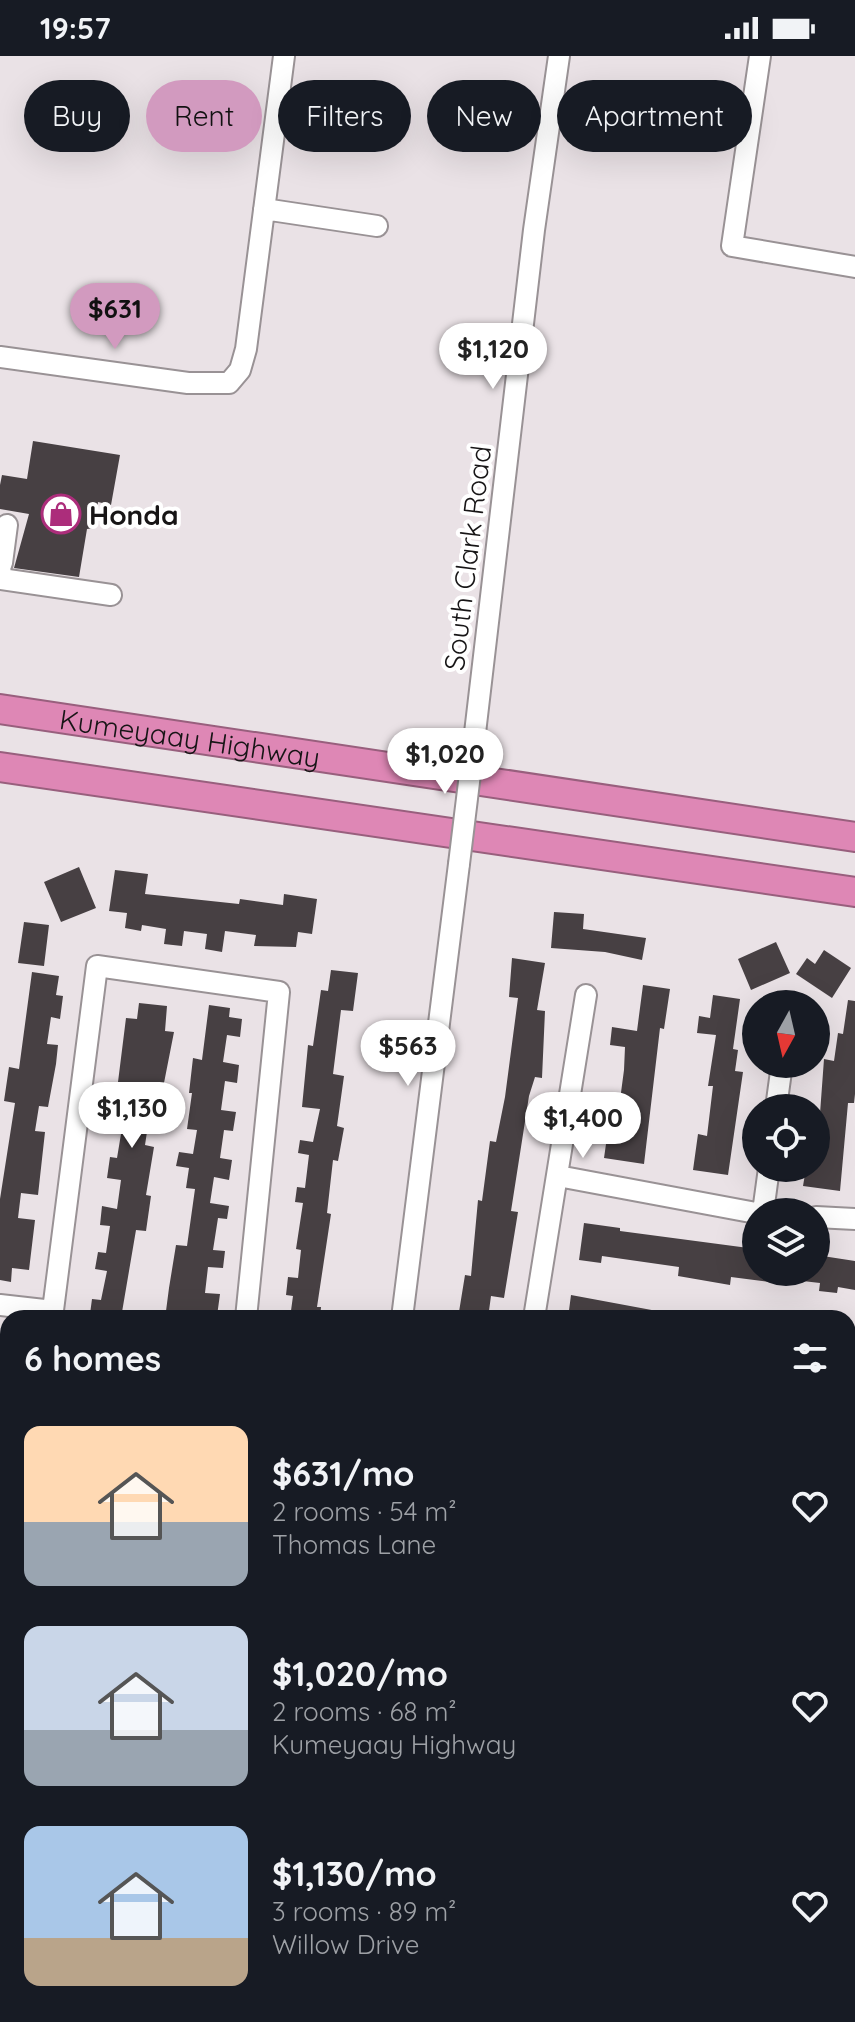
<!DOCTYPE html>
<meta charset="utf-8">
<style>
body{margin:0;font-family:Quicksand,sans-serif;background:#242831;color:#f1f3f6;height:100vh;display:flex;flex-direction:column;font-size:30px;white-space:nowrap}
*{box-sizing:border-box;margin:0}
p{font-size:26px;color:#9ea1a6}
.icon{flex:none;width:44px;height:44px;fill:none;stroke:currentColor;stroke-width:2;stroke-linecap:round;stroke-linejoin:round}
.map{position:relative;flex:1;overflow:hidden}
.side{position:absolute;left:0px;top:1254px;width:856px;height:712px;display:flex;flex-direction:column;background:#171b24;border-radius:24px 24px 0 0;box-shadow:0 8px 32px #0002}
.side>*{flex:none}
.guide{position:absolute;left:24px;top:24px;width:808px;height:72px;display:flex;gap:16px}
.needle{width:52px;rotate:188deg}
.controls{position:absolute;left:742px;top:934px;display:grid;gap:16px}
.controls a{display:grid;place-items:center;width:88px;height:88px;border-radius:50%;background:#171b24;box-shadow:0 8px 32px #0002;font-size:40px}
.price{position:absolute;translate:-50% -68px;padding:0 18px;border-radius:28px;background:#fff;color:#222;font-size:26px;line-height:52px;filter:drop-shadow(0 2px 4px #0008)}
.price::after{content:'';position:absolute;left:50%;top:48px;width:24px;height:18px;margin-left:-12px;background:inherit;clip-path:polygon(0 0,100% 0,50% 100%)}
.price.active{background:#d29abf;color:#111}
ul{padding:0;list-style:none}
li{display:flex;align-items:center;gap:24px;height:200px;padding:0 24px}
li span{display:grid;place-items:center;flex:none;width:224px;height:160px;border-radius:16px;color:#555}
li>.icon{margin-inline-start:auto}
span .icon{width:96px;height:96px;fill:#fffc;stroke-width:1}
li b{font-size:34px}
h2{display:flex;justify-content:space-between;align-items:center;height:96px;padding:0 24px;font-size:34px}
.pill{padding:0 28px;border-radius:36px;background:#171b24;box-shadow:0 8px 32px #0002;font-size:28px;line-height:72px}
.pill.active{background:#d29abf;color:#111}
.status{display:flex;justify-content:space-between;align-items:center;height:56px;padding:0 40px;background:#171b24;direction:ltr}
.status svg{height:22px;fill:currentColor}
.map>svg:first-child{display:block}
.green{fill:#e3b9ce}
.building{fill:#474043}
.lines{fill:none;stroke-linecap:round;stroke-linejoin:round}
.minor-casing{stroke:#999295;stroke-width:24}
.highway-casing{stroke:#985f7d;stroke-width:32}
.path{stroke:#888285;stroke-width:3;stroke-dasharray:8 4;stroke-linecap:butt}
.minor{stroke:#fff;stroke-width:20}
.highway{stroke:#de87b5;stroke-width:28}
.minor-bridge-casing{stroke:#999295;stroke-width:24;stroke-linecap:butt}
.minor-bridge{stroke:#fff;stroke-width:20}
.labels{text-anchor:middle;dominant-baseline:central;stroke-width:8;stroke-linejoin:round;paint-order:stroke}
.poi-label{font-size:28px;font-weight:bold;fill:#171516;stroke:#fff;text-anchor:start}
.street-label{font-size:28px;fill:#171516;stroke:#fff}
</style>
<div class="status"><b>19:57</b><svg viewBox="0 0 49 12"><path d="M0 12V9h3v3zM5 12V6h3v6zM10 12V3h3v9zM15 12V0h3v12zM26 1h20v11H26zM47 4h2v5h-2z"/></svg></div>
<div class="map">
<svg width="855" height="1966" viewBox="0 0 855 1966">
<rect width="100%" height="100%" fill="#eae2e6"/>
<path class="green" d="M349,1958H725L782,1966H348Z"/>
<path class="building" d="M33,385L120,399L111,449L98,446L95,472L87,473L79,521L14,512L29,458L0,453V429L2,419L27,423Z
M79,811L96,852L61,866L44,826Z
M115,814L148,818L145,838L239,848L240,843L283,849L284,838L317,843L312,878L298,876L296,891L254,890L256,879L225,875L222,896L205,893L207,878L184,875L182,890L164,888L166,873L142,869L141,875L125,872L127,857L109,855Z
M554,856L584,858L583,873L646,882L642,904L605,896L551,892Z
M24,866L49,869L44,910L18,907Z
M776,886L790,917L751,934L738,903Z
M824,894L851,912L832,942L796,918L807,902L815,908Z
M512,902L545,907L537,954L545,955L542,1022L535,1021L529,1040L511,1155L518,1156L504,1242L491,1240L488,1262H458L465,1219L471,1220L478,1144L482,1145L490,1085L496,1086L505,1041L518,942L509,941Z
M331,914L358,917L353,955L341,954L333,1018L344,1020L337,1070L344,1072L338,1105L333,1104L327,1157L331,1158L317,1251H321L320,1262H290L293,1240L286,1239L288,1221L298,1222L301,1194L296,1193L303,1147L295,1146L297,1131L305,1132L309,1099L298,1097L300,1084L313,1086L320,1053L302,1051L308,989L313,990L321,934L328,935Z
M32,916L59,920L56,939L63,940L60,963L51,961L47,988L58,989L56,1008L48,1051L39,1050L35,1075L45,1076L38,1139L21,1137L18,1162L35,1164L29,1214L12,1212L11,1226L0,1224V1143L15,1047L4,1045L9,1011L19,1013Z
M643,929L670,933L664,973L660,972L644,1108L604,1102L609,1067L615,1043L620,1044L624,1014L625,991L610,989L612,971L637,975Z
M713,939L740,943L733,993L738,994L735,1015L743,1016L728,1119L693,1114L698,1078L707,1080L713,1030H708L716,979L697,977L699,960L710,962Z
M848,944L855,945V1038L854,1047H848L840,1135L803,1130L806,1112H816L824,1003L834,1005L838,977L843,978Z
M139,947L167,950L165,975L174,976L163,1032L154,1030L145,1089L154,1091L146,1139L151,1140L146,1175L136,1174L121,1262H117L90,1258L92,1243L101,1244L107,1215L95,1213L98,1196L106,1197L110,1170L100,1169L102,1150L117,1153L121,1124L107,1122L110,1101L117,1102L121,1078L111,1077L114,1054L126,1056L130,1027L118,1026L126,962L137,963Z
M209,949L230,952L229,961L242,963L240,981L227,979L223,1006L239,1009L237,1027L225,1025L221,1054L236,1056L233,1075L224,1074L220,1102L232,1104L229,1124L214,1121L210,1147L229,1150L227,1163L218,1162L213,1194L225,1195L223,1212L208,1211L205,1237L220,1238L217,1260L178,1262V1257L166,1255L169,1232L176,1189L187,1190L195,1133L186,1132L189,1112L176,1110L179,1096L193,1098L197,1074L187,1073L192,1037H189L193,1002L202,1004Z
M584,1167L620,1172V1175L756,1193V1216H816V1199L855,1205V1234L838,1231L837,1237L819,1235L820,1227L794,1224L793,1229L731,1221L730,1229L678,1220L679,1211L602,1200L601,1207L579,1204Z
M571,1239L657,1255L656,1262H568Z"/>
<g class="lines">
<g class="minor-casing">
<path id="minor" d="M760,0L732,190L855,211
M264,153L377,170
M0,301L188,327H229L240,314L246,293L284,0
M0,507L1,523L111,539
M2,507L7,469
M475,677L534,174L559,0
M776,1052L782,1008
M558,1120L756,1157
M763,1156L769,1112
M816,1161L855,1163
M0,1249L53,1255
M52,1262L97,910L279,936L246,1262
M402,1262L459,808
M534,1262L586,939
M848,1365L855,1366
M848,1555H855
M0,1655L8,1656
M848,1740L855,1741
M0,1839L8,1840
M848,1881L855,1835
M848,1953L855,1954
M315,1966L316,1958"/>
</g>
<g class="highway-casing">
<g id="highway">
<path id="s1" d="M0,653L855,781"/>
<path d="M0,711L855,836"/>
</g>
</g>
<path class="path" d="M464,1966H536"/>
<use href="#minor" class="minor"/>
<use href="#highway" class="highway"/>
<g class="minor-bridge-casing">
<path id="minor-bridge" d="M459,808L475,677"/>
</g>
<use href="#minor-bridge" class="minor-bridge"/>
</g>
<defs>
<g id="shop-ring" transform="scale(2)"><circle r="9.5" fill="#fff" stroke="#ac2d7b" stroke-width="1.5"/><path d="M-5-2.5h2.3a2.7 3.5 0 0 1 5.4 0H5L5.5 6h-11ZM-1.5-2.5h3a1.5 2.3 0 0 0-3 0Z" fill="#ac2d7b"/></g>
</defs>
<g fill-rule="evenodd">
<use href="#shop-ring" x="61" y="458"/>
</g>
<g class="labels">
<g class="poi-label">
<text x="89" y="458">Honda</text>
</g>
<g class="street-label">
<text transform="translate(467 502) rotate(-83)">South Clark Road</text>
<text stroke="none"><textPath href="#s1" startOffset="192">Kumeyaay Highway</textPath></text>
</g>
</g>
</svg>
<div class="controls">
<a><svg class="needle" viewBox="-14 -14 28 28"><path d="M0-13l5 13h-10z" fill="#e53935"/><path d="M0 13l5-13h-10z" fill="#9ea1a6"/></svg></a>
<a><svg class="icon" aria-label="locate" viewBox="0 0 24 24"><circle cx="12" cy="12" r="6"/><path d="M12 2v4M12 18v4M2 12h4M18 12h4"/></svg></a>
<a><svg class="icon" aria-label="layers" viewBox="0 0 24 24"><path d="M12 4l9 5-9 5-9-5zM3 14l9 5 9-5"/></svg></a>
</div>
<b class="price active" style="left:115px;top:295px">$631</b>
<b class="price" style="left:493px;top:335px">$1,120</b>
<b class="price" style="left:445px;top:740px">$1,020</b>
<b class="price" style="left:408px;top:1032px">$563</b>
<b class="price" style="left:132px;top:1094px">$1,130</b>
<b class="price" style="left:583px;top:1104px">$1,400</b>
<div class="guide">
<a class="pill">Buy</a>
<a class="pill active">Rent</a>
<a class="pill">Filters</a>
<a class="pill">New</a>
<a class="pill">Apartment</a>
</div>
<section class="side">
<h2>6 homes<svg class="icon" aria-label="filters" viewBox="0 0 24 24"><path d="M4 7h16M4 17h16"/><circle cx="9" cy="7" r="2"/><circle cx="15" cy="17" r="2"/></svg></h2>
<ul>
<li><span style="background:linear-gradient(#ffd9b3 60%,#9aa5b1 0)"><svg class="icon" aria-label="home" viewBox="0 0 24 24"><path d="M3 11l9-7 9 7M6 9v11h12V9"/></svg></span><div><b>$631/mo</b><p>2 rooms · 54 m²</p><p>Thomas Lane</p></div><svg class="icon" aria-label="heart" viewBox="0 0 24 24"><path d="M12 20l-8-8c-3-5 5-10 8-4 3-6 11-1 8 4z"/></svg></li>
<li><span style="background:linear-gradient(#c9d6e8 65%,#9aa5b1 0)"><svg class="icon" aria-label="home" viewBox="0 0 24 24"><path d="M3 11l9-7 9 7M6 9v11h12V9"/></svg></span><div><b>$1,020/mo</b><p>2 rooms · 68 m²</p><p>Kumeyaay Highway</p></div><svg class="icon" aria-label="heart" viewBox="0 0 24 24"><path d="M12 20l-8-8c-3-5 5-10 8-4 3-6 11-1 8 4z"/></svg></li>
<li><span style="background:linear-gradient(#a9c7e8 70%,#b9a48a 0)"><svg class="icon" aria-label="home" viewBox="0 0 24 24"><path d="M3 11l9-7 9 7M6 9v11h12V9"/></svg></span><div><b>$1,130/mo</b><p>3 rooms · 89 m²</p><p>Willow Drive</p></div><svg class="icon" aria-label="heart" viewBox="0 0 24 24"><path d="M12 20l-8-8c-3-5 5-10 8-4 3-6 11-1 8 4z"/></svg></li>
</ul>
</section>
</div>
